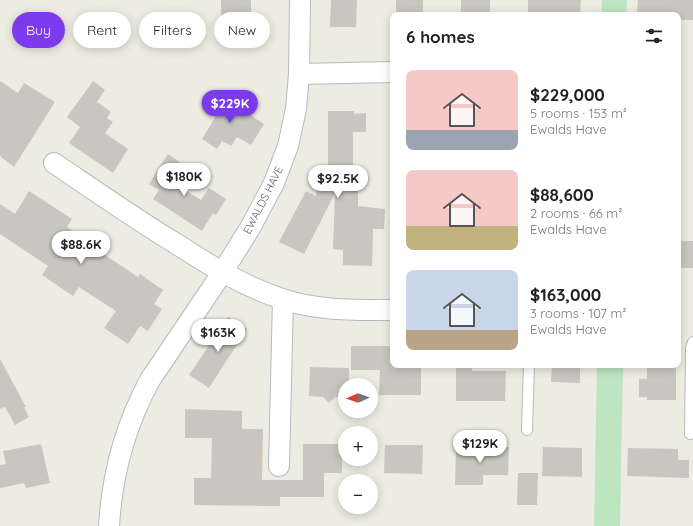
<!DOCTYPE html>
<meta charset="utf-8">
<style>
body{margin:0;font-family:Quicksand,sans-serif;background:#f2f2f2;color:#202124;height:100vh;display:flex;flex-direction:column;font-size:15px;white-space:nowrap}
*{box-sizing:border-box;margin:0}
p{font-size:13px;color:#757577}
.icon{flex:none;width:22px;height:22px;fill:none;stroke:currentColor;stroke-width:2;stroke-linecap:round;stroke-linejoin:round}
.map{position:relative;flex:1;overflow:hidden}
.drawer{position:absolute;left:390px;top:12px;width:291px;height:356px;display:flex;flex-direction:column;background:#fff;border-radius:8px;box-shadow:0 2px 10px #0003}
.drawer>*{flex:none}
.hud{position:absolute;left:12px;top:12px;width:318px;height:36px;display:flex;gap:8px}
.needle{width:26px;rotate:268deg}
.buttons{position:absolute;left:338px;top:378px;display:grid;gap:8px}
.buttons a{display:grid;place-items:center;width:40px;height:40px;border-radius:50%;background:#fff;box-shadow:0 2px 10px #0003;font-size:20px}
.price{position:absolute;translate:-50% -34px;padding:0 9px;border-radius:14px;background:#fff;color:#222;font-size:13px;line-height:26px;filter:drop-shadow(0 1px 2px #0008)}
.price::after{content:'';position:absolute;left:50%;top:24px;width:12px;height:9px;margin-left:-6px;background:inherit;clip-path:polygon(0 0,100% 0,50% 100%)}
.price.selected{background:#7c3aed;color:#fff}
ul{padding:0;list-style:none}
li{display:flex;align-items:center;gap:12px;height:100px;padding:0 16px}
li span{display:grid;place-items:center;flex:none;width:112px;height:80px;border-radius:8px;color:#555}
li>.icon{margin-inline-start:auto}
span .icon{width:48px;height:48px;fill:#fffc;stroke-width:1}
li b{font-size:17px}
h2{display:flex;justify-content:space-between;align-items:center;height:48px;padding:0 16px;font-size:17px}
.pill{padding:0 14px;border-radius:18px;background:#fff;box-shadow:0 2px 10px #0003;font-size:14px;line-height:36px}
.pill.selected{background:#7c3aed;color:#fff}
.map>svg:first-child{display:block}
.green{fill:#bee5c1}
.building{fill:#c8c6bf}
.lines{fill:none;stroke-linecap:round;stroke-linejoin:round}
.lane-casing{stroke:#b7babf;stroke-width:12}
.street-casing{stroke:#b7babf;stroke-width:22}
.lane{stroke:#fff;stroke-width:10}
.street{stroke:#fff;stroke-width:20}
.labels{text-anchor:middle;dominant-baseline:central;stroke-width:3;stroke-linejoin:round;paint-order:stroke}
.street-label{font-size:11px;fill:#5a5e63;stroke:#fff}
</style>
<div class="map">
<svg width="693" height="526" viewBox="0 0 693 526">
<rect width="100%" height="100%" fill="#edece2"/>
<path class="green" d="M602,0H627L626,15H602Z
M597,365H623L620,526H594Z"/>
<path class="building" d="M221,0H251V18H221Z
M331,0H357L356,27H330Z
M396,0H423V15H396Z
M461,0H490V15H461Z
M528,0H581L580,15H528Z
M638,0H693V20H678V15H637Z
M0,81L18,93L24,83L55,102L14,167L0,156Z
M93,81L105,90L97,102L111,112L107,118L113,122L105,133L128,149L113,173L69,143L80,127L67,117Z
M221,96L264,124L251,145L237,137L231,146L222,141L217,149L202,139L216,116L203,108Z
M328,111H354V114L366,113V132H353V191H358V206L385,209L384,229H373L372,266L343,265V250L333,249L335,193L304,254L279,242L306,191L316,196L318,169H328Z
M168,154L180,162L176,169L179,171L172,182L201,200L209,188L226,199L216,215L213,213L202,231L153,199L159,190L149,184Z
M29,191L72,219L67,227L103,251L102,253L138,277L140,274L163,290L154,304L162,309L148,331L140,326L128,344L104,328L116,311L79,287L73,296L42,275L48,266L0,234V204L15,214Z
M678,241H693V268H678Z
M228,317L247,329L209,388L189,375Z
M351,346H393V365H421V395H379L380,370H351Z
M0,359L26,407H24L29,417L15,425L5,407L0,409Z
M456,365H472V371H506L505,401H456Z
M552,365H580V383L551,382Z
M647,365H676V400H647V397H639V379H647Z
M310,367L349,368V385H345V397H335L329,403L323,397L309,396Z
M185,409L242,411V429H263L262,480H303V444H342V473H324V497H280V506L194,505V478H211L212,438H185Z
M41,444L50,483L26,488L24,483L0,488V465L6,464L3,451Z
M385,445H423L422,474L384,473Z
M456,446L509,447L508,475H483V485H455Z
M543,447L582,448V477L542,476Z
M628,448L678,449V460H689V478L627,476Z
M518,473H538L537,505H517Z"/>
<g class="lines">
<g class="lane-casing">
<path id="lane" d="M527,430L529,365
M690,434L691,348L693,342"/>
</g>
<g class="street-casing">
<path id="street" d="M300,0L299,74L393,72
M54,163C94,190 134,218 175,243C209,265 243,286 282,299C318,311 356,310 393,310
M279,466L283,299
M109,526C112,474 125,426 150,380L222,273L250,228L274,183L288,146L296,109L299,74"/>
</g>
<use href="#lane" class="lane"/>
<use href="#street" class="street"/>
</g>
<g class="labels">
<g class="street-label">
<text transform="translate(263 200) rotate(-63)">EWALDS HAVE</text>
</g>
</g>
</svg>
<div class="buttons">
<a><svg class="needle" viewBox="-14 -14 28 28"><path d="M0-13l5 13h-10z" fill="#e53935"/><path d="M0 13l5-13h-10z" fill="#757577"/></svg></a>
<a>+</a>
<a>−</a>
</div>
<b class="price selected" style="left:230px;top:124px">$229K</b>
<b class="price" style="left:184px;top:197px">$180K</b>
<b class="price" style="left:338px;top:199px">$92.5K</b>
<b class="price" style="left:81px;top:265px">$88.6K</b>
<b class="price" style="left:218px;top:353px">$163K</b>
<b class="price" style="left:480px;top:464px">$129K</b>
<div class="hud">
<a class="pill selected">Buy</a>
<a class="pill">Rent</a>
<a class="pill">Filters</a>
<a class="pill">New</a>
</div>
<section class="drawer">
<h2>6 homes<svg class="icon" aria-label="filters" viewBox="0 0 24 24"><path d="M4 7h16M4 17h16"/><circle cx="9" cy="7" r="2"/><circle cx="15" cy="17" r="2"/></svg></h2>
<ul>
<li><span style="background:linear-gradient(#f6c9c9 75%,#9aa5b1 0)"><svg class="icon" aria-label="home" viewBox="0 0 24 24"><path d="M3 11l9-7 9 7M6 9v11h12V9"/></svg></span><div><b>$229,000</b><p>5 rooms · 153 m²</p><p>Ewalds Have</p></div></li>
<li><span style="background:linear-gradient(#f6c9c9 70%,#c2b280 0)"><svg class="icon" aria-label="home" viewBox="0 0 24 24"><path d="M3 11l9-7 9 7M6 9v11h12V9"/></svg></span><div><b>$88,600</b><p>2 rooms · 66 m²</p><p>Ewalds Have</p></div></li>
<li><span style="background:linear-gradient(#c9d6e8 75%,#b9a48a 0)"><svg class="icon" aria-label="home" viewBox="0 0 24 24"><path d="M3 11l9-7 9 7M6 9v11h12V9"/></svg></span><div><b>$163,000</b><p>3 rooms · 107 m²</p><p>Ewalds Have</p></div></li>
</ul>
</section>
</div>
